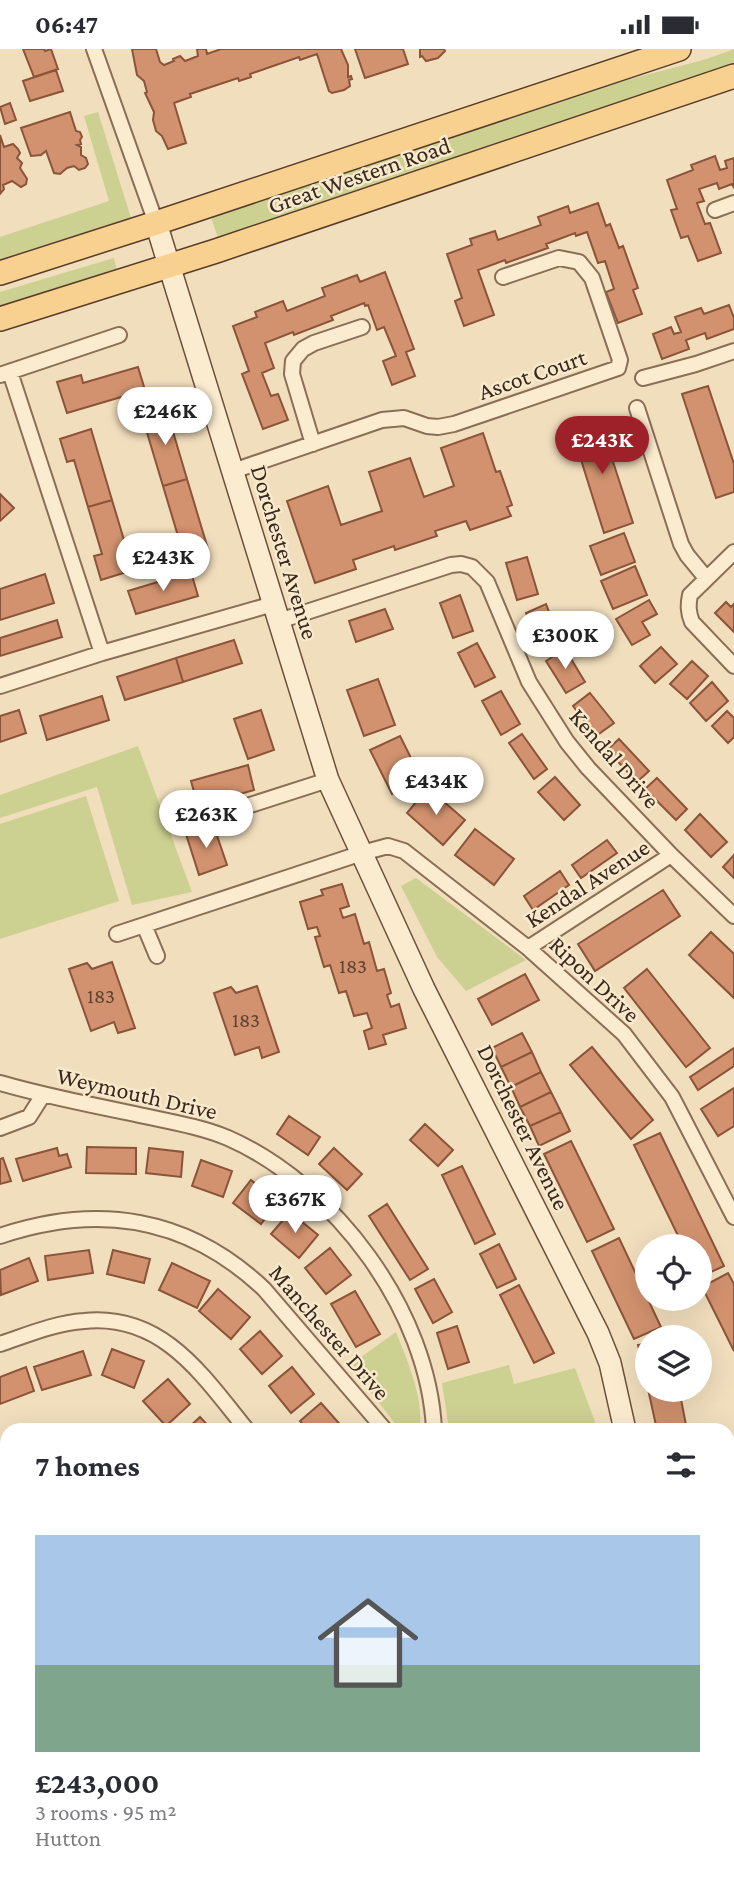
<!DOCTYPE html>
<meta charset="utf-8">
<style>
body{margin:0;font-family:"Crimson Pro",serif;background:#f2f2f3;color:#2b2b33;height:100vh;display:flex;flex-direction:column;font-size:26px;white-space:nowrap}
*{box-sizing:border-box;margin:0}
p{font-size:23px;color:#7c7c81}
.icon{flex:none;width:38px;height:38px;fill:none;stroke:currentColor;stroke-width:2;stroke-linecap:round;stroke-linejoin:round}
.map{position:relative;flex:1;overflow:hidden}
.drawer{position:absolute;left:0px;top:1374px;width:735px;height:471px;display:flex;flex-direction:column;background:#fff;border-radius:21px 21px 0 0;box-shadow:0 7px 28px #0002}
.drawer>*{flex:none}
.tools{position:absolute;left:635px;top:1185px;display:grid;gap:14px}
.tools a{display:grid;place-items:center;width:77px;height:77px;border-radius:50%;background:#fff;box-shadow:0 7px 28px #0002;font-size:35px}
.price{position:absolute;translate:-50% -60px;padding:0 16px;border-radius:24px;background:#fff;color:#222;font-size:23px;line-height:46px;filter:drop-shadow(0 2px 4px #0008)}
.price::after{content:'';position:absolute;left:50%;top:42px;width:21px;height:16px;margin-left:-10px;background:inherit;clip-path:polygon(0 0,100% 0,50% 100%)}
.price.selected{background:#9e2029;color:#fff}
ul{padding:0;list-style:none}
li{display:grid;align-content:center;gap:14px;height:371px;padding:0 35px}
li+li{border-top:2px solid #e1e1e2}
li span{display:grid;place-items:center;height:217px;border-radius:0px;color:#555}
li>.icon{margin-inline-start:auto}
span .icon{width:126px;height:126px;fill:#fffc;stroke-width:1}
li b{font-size:30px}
h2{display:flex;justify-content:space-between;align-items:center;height:84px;padding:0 35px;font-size:30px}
.status{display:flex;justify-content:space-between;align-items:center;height:49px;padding:0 35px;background:#fff;direction:ltr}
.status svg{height:19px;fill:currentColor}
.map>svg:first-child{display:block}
.green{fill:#ccd090}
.building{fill:#d2926f;stroke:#8b5439;stroke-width:2}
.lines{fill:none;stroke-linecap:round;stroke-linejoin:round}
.street-casing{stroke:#8a6e55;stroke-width:18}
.secondary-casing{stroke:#6c4f38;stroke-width:24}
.primary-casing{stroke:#573c2a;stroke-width:26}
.street{stroke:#fbecd0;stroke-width:14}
.secondary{stroke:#fbecd0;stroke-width:21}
.primary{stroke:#f8d190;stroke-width:23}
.labels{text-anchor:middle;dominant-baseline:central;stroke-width:5;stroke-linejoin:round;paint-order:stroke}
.number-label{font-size:21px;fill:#5e4230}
.street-label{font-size:24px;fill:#38271b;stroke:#f8e9cd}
</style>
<div class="status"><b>06:47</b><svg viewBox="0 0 49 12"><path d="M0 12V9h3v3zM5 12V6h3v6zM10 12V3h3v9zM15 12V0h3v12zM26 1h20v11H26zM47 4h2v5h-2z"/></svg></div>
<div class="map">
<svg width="734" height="1844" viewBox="0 0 734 1844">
<rect width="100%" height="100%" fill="#f1debd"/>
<path class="green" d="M734,0V16L218,189L211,168L577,44L707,10Z
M98,63L131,169L0,210V188L109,152L84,67Z
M114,209L117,222L0,259V243Z
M138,697L192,843L132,856L97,738L0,769V746Z
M86,747L119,852L0,890V775Z
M416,829L526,911L466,942L437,908L401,837Z
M396,1283C407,1311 425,1351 419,1381H400L350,1316Z
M509,1316L514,1335L575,1319L598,1381H449L442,1334Z
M734,1757V1844H696L699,1838H728V1771Z"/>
<path class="building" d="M23,0H44L45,2L51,0L58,20L34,28Z
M132,0H156L160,13L164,16L174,12L173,10L180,7L185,12L198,7L197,0H206L207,5L221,0H341L348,16V28L351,27L352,30L349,31L350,37L344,41L332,44L329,42L317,5L300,11L299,8L250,25L251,28L239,32L238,29L190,45L191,48L174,54L186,94L168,100L162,87L156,82L153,71L154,63L145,44L147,43L144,32L137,26Z
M355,0H403L408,15L365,29Z
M420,0H444L445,2L438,9L426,12L422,7L420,8Z
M56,21L63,42L30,52L23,32Z
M10,54L16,71L5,75L0,58Z
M70,63L76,82L80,83L82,88L80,91L81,95L77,96L81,98V106L86,109L88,115L85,119L79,121L74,117L67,119L60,125L54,124L46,102L41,106L31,107L21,79Z
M0,86L4,98L13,95L18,100L20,104L17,109L22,114L20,119L27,130L26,135L21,138L12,132L3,136L4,140L0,145Z
M715,107L720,121L727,119L725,112L734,109V139L732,135L719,140L717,134L699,140L704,152L697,154L705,175L710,174L721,204L698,212L688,187L681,189L671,161L677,160L667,131L693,121L691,116Z
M598,154L606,177L610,175L619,199L623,197L638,239L633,241L642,265L618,274L606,243L614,240L605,212L598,214L587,183L576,187L575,184L546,195L548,199L506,214L505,211L478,221L494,266L464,277L455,252L462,249L447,205L472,196L470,190L495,182L498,191L541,176L538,168L568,157L570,164Z
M385,223L414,300L406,303L415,327L392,336L383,312L396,307L384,278L377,281L368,256L365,257L364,254L331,267L333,271L294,286L293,283L265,294L274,319L262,324L271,347L278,345L288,371L263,380L242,325L249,322L233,277L257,268L255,263L283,252L287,262L325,247L322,239L357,226L360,233Z
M729,256L734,269V280L707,290L705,284L686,291L689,300L662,310L653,285L671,278L674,285L681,283L675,268L701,259L704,265Z
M138,318L145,341L67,364L57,333L81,326L83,334Z
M708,337L734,415V443L716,449L682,345Z
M166,359L187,430L163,437L142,367Z
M599,370L633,474L604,484L571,379Z
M91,380L112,451L88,458L74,411L67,413L60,390Z
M483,384L496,423L500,422L512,456L507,458L511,467L470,481L466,472L435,482L437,487L395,501L394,497L353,511L356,520L315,534L287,452L328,437L341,476L382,462L369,423L410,409L424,448L454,437L441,399Z
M187,430L208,500L184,507L163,437Z
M0,445L14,459L0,472Z
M112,451L133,521L101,531L94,507L102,505L88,458Z
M624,484L635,513L601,526L590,497Z
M527,508L538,545L517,551L506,514Z
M635,517L647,546L613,560L601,532Z
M191,523L198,547L136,565L128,542Z
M45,525L54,554L0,571V540Z
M460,546L473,582L453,589L440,554Z
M649,551L657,565L642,573L650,586L632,596L616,570Z
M726,553L731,558L734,555V583L715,564Z
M546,555L560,591L540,599L526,564Z
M385,560L393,580L356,593L349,572Z
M57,571L62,588L0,607V589Z
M234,591L242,614L183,633L176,609Z
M477,594L495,628L475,638L458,604Z
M661,598L677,615L655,634L640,617Z
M565,600L585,633L566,644L546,612Z
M176,609L183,633L125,651L117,628Z
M692,612L708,627L687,650L670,635Z
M378,630L395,676L364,687L347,641Z
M712,633L728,652L706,672L690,654Z
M501,642L520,675L501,686L482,652Z
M590,644L614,674L596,687L573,657Z
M102,647L109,671L47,691L40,667Z
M19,661L26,684L0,693V667Z
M261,661L274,701L248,710L234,670Z
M727,662L734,669V688L728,694L712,677Z
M522,685L547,720L534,730L509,694Z
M400,687L422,731L392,745L370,701Z
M619,690L649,722L637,733L607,701Z
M248,716L254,741L198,757L191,732Z
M555,728L580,756L564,771L538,743Z
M657,729L687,760L676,771L645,740Z
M428,739L465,771L443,796L407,764Z
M700,765L727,793L711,808L685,781Z
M213,775L227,816L199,826L186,785Z
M475,780L514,810L494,836L455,806Z
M607,791L617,804L581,829L572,816Z
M734,806V829L723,818Z
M560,822L569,836L533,861L524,847Z
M342,835L349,857L340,860L343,869L355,865L364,895L369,893L377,922L384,920L391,944L387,946L391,958L399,955L406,979L383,986L386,995L369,1000L364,982L372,979L367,964L354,967L346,942L339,944L330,916L324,918L315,888L320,887L317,878L308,880L300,853L323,846L321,841Z
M663,841L680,867L595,922L578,895Z
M711,883L734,905V949L689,906Z
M112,913L135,979L118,984L114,973L91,982L69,920L87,914L92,920Z
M647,920L710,999L686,1018L624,939Z
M525,925L539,951L492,976L478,950Z
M257,937L279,1003L262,1009L259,998L235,1006L214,944L231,938L236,944Z
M522,984L532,1003L501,1018L492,999Z
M592,998L653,1071L631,1090L570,1016Z
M734,999V1017L698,1041L690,1028Z
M532,1003L541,1023L511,1038L501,1018Z
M541,1023L551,1043L520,1058L511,1038Z
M734,1039V1077L718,1087L701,1060Z
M551,1043L561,1063L530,1077L520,1058Z
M561,1063L570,1082L539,1097L530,1077Z
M289,1067L320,1088L308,1106L277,1085Z
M425,1075L453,1101L438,1117L410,1091Z
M660,1084L724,1217L700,1228V1197H683L634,1096Z
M571,1092L614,1180L587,1193L544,1105Z
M87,1098L136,1099V1125L86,1124Z
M57,1099L59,1107L67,1105L71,1118L23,1132L16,1110Z
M149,1099L183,1103L181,1128L146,1124Z
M334,1099L362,1125L347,1141L319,1115Z
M3,1109L11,1132L0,1135V1110Z
M201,1111L232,1122L223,1148L192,1137Z
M462,1117L495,1185L475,1195L442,1126Z
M251,1131L278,1152L261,1175L233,1154Z
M387,1155L428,1220L410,1231L369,1167Z
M290,1163L318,1186L299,1209L271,1185Z
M619,1189L661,1278L634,1290L592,1202Z
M499,1195L516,1230L497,1239L480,1205Z
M330,1199L351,1226L326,1245L305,1219Z
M89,1201L93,1224L48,1231L45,1207Z
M113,1201L150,1210L144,1234L107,1225Z
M29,1209L38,1232L1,1246L0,1221Z
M172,1214L210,1232L197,1259L159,1241Z
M728,1224L734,1235V1302L702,1238Z
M434,1230L452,1263L433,1274L415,1240Z
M519,1236L554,1304L534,1314L500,1246Z
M218,1240L250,1268L231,1290L199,1262Z
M355,1242L380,1285L356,1298L331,1255Z
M457,1277L469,1313L448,1320L437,1284Z
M260,1282L282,1307L262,1325L240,1300Z
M648,1294V1338L638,1296Z
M112,1300L144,1312L134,1339L102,1326Z
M83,1302L91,1326L42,1341L34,1318Z
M26,1318L34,1342L0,1355V1328Z
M292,1318L314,1345L291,1364L269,1337Z
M168,1330L190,1355L166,1377L143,1352Z
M648,1340H679L687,1381H657Z
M321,1354L345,1381H308L300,1372Z
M200,1368L212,1381H186Z
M7,1461V1484L0,1487V1463Z
M7,1555V1581L0,1583V1557Z
M7,1636V1677L0,1676V1637Z
M0,1744L7,1749V1778L2,1785Z
M95,1838H140L136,1844H104Z
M198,1838H226L223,1844H194Z
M303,1838H328L325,1844H300Z
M520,1838H543L541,1844H518Z
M625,1838H657L655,1844H623Z"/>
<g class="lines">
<g class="street-casing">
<path id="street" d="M94,0L156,174
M715,161L734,154
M10,323L102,604
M0,326L119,286
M643,329L696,315L734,302
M637,359L681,495L687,506L706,529
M313,395L292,325L293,312L303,300L314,294L362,278
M233,422L382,371L404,369L427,377L438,378L454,375L618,319L620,311L592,229L579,213L559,209L503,228
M734,503L690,546C688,556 688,563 692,573L734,617
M279,572L451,516L461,515L472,518L487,533L529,633L567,693L588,719L671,806L734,867
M0,637L102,604L273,555
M188,776L328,731
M144,876L157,907
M117,885L362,804L388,797L404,802L528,899L624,985L672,1048L734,1168
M528,899L671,806
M0,1034C45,1047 90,1056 135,1065C166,1072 199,1077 228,1089C335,1136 429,1263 434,1381
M0,1079L29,1068L43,1046
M0,1187C98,1154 188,1168 264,1240L385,1381
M0,1295C27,1286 55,1274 84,1272C163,1264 203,1327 247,1381
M0,1431L7,1428
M0,1616L7,1613
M0,1702L7,1707
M167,1844L171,1838
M363,1844L367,1838"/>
</g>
<g class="secondary-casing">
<path id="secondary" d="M156,174L328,731L424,940L598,1284L610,1314L625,1381
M590,1844L592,1838"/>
</g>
<g class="primary-casing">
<path id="primary" d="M0,224L156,174L679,0
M0,270L216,202L734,27"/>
</g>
<use href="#street" class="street"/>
<use href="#secondary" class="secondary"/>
<use href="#primary" class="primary"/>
</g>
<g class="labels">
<g class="number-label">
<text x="353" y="917">183</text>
<text x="101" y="947">183</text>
<text x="246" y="971">183</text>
</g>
<g class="street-label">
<text transform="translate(359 126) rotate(-19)">Great Western Road</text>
<text transform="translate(532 325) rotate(-19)">Ascot Court</text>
<text transform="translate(285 503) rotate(73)">Dorchester Avenue</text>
<text transform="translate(615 709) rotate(49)">Kendal Drive</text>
<text transform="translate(587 834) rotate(-33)">Kendal Avenue</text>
<text transform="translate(595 930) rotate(43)">Ripon Drive</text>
<text transform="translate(137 1044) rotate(13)">Weymouth Drive</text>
<text transform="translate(524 1078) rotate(64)">Dorchester Avenue</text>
<text transform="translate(330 1283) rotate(49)">Manchester Drive</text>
</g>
</g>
</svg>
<div class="tools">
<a><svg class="icon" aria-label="locate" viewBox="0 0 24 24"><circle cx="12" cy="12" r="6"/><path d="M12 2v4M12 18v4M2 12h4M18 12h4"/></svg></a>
<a><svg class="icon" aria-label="layers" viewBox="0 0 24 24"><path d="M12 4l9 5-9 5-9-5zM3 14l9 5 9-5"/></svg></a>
</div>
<b class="price" style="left:165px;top:398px">£246K</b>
<b class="price selected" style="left:602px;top:427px">£243K</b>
<b class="price" style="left:163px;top:544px">£243K</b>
<b class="price" style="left:565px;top:622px">£300K</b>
<b class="price" style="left:436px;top:768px">£434K</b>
<b class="price" style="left:206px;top:801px">£263K</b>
<b class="price" style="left:295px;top:1186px">£367K</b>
<section class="drawer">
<h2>7 homes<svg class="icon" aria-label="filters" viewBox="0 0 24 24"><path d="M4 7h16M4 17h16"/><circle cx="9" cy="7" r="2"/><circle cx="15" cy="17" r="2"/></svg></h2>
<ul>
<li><span style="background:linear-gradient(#a9c7e8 60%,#7fa58c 0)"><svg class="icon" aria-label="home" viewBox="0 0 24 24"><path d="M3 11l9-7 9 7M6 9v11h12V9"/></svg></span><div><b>£243,000</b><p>3 rooms · 95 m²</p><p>Hutton</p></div></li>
</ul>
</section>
</div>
